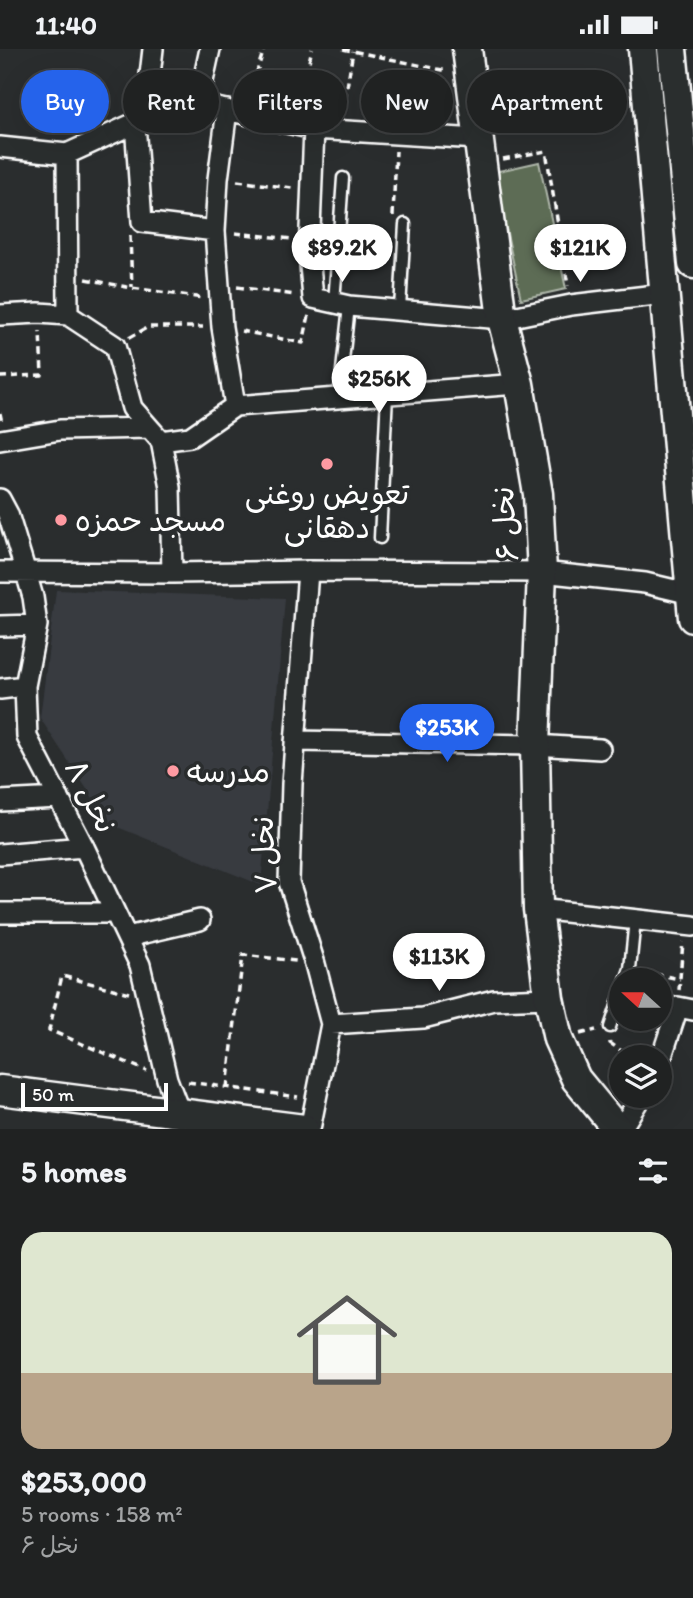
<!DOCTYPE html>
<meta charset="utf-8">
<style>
body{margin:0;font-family:Itim,"Playpen Sans Arabic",sans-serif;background:#282a2a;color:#f1f3f6;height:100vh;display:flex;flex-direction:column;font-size:26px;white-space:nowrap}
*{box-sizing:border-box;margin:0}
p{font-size:23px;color:#a2a4a5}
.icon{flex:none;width:38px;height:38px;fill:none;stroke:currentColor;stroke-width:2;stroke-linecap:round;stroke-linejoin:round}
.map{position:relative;height:1080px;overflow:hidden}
.side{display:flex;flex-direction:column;background:#202222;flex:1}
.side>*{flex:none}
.hud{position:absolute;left:21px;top:21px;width:651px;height:63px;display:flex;gap:14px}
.needle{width:46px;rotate:291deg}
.buttons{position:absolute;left:609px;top:919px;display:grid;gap:14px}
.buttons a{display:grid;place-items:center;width:63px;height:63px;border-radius:50%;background:#202222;box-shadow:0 7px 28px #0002,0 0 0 2px #3d3f40;font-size:35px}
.scale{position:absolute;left:21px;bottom:18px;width:147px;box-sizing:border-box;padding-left:7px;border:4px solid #fff;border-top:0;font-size:19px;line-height:24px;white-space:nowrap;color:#fff;-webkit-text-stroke:5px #2a2d2e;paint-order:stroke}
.price{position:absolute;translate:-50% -60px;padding:0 16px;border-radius:24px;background:#fff;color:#222;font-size:23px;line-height:46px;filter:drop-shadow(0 2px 4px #0008)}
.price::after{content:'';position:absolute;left:50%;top:42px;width:21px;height:16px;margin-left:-10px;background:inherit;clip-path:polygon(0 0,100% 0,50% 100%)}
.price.selected{background:#2563eb;color:#fff}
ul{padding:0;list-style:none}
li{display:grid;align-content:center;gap:14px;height:371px;padding:0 21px}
li span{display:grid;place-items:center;height:217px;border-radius:21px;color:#555}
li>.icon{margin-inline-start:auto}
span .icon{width:126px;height:126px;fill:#fffc;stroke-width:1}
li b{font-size:30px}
h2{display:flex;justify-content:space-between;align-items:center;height:84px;padding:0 21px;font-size:30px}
.tag{padding:0 24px;border-radius:32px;background:#202222;box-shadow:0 7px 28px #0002,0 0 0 2px #3d3f40;font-size:24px;line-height:63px}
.tag.selected{background:#2563eb;color:#fff}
.status{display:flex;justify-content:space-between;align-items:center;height:49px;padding:0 35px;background:#202222;direction:ltr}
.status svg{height:19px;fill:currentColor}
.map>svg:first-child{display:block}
.built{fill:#383b41}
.green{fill:#5d6c54;stroke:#aeb6aa;stroke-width:2}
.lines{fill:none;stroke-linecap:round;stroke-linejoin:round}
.lane-casing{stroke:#fff;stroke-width:15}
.street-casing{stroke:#fff;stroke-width:24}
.secondary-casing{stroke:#fff;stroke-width:33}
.path{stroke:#fff;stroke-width:3.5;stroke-dasharray:7 5;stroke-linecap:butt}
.lane{stroke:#2a2d2e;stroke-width:10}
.street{stroke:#2a2d2e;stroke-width:19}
.secondary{stroke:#2a2d2e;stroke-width:28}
.poi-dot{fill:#ff9aa2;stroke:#2a2d2e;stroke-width:2.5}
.labels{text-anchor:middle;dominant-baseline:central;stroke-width:7;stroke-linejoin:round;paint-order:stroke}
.poi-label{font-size:30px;fill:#fff;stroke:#2a2d2e;text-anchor:start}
.street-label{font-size:30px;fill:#fff;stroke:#2a2d2e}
</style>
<div class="status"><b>11:40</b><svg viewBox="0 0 49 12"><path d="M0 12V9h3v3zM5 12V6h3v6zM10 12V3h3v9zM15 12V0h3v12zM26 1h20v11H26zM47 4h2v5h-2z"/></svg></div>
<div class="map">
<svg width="693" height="1080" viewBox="0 0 693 1080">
<rect width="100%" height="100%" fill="#2a2d2e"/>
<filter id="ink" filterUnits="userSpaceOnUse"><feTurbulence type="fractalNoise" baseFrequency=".0143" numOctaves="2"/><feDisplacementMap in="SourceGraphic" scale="14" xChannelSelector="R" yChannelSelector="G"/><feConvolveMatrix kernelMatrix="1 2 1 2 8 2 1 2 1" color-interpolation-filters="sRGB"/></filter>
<g filter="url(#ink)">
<path class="built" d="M56,541L285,549L261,836L110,775L40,669Z"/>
<path class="green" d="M539,113L566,240L521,250L494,123Z"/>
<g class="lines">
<g class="lane-casing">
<path id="lane" d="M334,254L343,129
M400,260L405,175
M339,349L349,257
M380,489L387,345
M626,931L630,920L635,870
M610,978L621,945"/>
</g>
<g class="street-casing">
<path id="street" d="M153,0L150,26L168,54
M198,55L210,0
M135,74L142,173L215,182
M314,80L309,205L313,249L349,257L502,270L571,256L664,245
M0,98L67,105L135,74L162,54H168L198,55L314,80L478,90
M67,105L68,266
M0,266L39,264L68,266L115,297L132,359L161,392L170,438L172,524
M235,357L519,335
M0,391L60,381L149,379
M161,392L190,388L235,357L222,278L215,182L218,130L227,61
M0,450L8,465L26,524L33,548L37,576L25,637L27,688L84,798L140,916L167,1030L180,1064
M308,522L292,735L289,833L315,915L331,975L310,1080
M0,523L172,524L308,522L542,523L645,534L691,545
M0,577L37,576
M0,640L25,637
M295,692L535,696L600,700
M0,752L59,749
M0,805L84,798
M538,860L693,877
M0,864H115
M127,888L200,871
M331,975L423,969L494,951L549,949
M660,1013L678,958L693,961
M621,1080L642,1046"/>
</g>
<g class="secondary-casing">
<path id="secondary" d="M467,0L502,270L519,335L538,445L542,523L535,696L538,860L549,949L558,990L576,1030L617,1080
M643,0L693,569
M672,0L693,215
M0,1041L304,1080"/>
</g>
<path class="path" d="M343,0L447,22
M249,48L264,0
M298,59L312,0
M343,62L353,2
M503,110L546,102L568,237
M237,132L292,139
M393,167L396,102
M235,184L293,190
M130,187L132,238
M86,230L132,239L203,249
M237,238L295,246
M241,282L303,294L309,266
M129,289L148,278H203
M0,328L42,326L40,283
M0,364L2,374
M644,923L680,930
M679,941L683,893
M129,944L62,927L49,981L147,1022
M580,985L596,981
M610,993V994L630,1008
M188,1033L298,1048
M227,1039L243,906L296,912"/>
<use href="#lane" class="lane"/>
<use href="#street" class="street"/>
<use href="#secondary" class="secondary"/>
</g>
</g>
<g class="poi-dot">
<circle cx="327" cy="415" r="7"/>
<circle cx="61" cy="471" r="7"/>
<circle cx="173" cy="722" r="7"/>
</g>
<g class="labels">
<g class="poi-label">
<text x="327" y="444" text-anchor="middle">تعویض روغنی<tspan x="327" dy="34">دهقانی</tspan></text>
<text x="75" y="471">مسجد حمزه</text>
<text x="187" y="722">مدرسه</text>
</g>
<g class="street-label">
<text transform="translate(505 475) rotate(-94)">نخل ۶</text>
<text transform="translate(91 747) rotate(63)">نخل ۸</text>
<text transform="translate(264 806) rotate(-93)">نخل ۷</text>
</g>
</g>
</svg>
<div class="buttons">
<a><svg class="needle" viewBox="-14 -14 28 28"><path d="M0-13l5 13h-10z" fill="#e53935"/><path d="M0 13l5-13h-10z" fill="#a2a4a5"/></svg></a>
<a><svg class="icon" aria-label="layers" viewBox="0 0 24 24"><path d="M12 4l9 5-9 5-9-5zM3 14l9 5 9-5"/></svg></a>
</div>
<div class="scale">50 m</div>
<b class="price" style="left:342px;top:235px">$89.2K</b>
<b class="price" style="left:580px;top:235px">$121K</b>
<b class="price" style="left:379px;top:366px">$256K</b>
<b class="price selected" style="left:447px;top:715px">$253K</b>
<b class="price" style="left:439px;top:944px">$113K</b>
<div class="hud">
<a class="tag selected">Buy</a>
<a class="tag">Rent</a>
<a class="tag">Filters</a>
<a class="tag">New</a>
<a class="tag">Apartment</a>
</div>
</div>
<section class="side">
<h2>5 homes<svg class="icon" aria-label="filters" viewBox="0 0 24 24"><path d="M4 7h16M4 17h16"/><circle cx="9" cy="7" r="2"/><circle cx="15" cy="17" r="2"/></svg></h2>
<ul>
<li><span style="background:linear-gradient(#dfe7d0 65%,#b9a48a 0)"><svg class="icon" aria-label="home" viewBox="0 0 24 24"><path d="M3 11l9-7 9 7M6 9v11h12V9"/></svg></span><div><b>$253,000</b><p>5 rooms · 158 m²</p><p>نخل ۶</p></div></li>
</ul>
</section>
